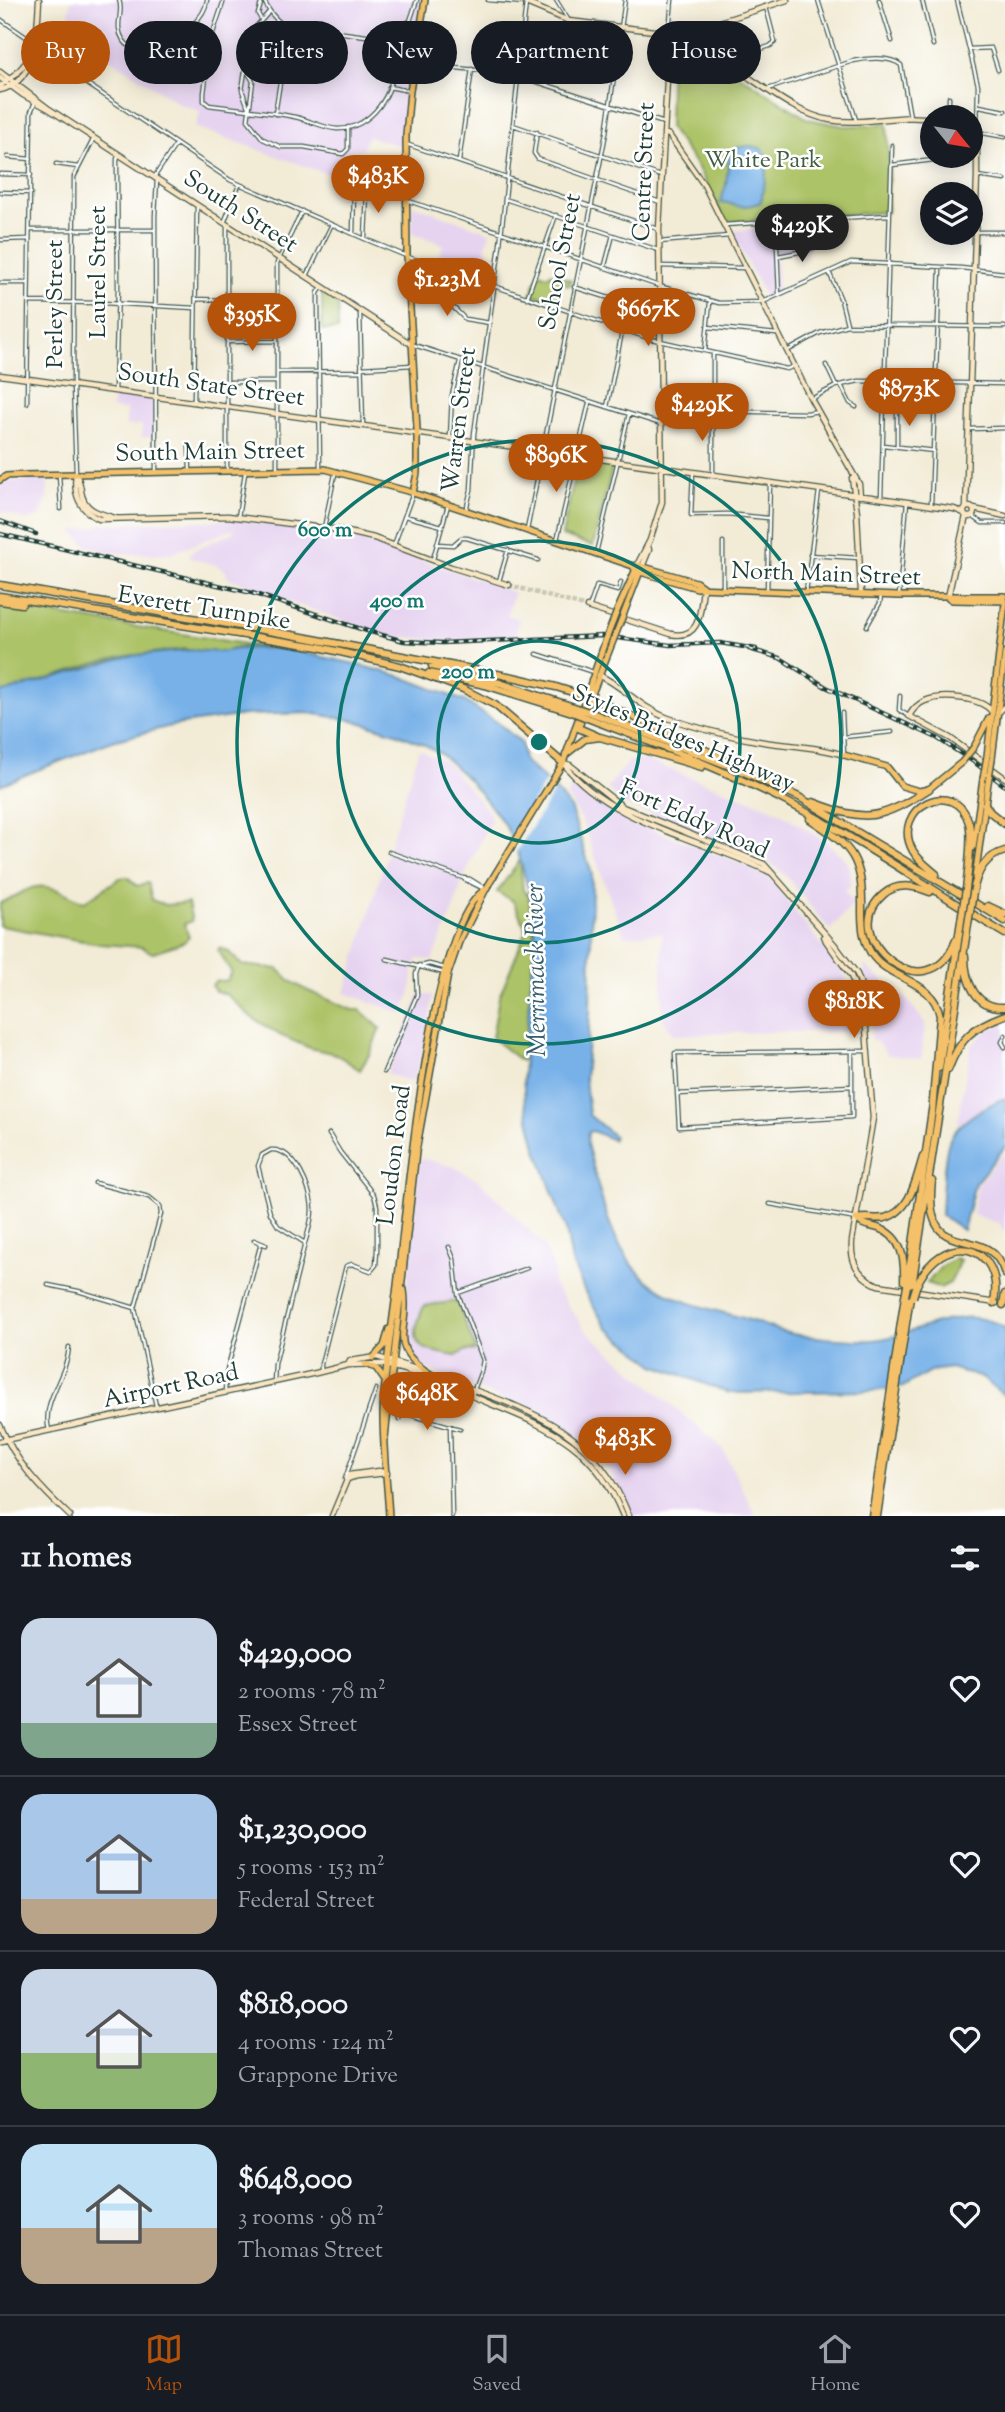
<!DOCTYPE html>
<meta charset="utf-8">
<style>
body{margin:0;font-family:"Sorts Mill Goudy",serif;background:#242831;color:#f1f3f6;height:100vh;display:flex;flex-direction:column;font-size:26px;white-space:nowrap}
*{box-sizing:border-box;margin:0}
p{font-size:23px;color:#9ea1a6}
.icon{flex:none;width:38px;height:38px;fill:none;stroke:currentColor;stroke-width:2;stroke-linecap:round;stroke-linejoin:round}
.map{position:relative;height:1516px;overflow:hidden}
.panel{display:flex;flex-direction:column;background:#171b24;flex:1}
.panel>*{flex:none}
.banner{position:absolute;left:21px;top:21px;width:964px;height:63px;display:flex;gap:14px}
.needle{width:46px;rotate:120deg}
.tools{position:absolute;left:920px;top:105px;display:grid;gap:14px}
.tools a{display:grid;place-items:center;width:63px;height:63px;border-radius:50%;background:#171b24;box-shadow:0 4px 18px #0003;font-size:35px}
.price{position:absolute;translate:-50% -60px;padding:0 16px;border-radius:24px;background:#b45309;color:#fff;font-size:23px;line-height:46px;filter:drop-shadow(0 2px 4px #0008)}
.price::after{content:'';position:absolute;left:50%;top:42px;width:21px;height:16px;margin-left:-10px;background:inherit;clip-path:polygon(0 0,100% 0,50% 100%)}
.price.current{background:#222;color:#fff}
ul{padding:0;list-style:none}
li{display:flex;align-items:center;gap:21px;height:175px;padding:0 21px}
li+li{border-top:2px solid #363941}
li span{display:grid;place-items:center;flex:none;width:196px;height:140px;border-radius:21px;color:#555}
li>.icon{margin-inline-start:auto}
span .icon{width:84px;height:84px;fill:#fffc;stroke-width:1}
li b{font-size:30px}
h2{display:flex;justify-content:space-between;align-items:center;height:84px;padding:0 21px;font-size:30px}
.chip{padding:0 24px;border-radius:32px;background:#171b24;box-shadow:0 4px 18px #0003;font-size:24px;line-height:63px}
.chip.current{background:#b45309;color:#fff}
.menu{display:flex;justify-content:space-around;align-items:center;height:98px;border-top:2px solid #363941;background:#171b24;font-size:19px;color:#9ea1a6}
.menu a{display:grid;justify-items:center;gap:4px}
.menu .current{color:#b45309}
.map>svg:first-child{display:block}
.built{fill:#e6d3f0}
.green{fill:#adc367;stroke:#66804e;stroke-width:2}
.water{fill:#77b1e8;stroke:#4b778e;stroke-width:2}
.pier{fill:#f2ebd5}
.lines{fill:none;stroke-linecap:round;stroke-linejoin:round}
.secondary-tunnel{stroke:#c8c8b5;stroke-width:4.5;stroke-dasharray:4.5 2;stroke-linecap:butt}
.street-casing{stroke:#3f574c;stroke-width:5}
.secondary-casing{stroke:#3f574c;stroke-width:7}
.primary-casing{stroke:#3f574c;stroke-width:8}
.highway-casing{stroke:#3f574c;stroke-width:9}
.street{stroke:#fff;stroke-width:2.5}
.secondary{stroke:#fbe6c3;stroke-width:4.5}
.primary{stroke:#f4c16a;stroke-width:5}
.highway{stroke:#f4c16a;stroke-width:6}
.rail-casing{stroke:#1f3d34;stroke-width:4.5}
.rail{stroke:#fff;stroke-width:2;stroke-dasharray:5;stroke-linecap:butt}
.primary-bridge-casing{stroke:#3f574c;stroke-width:8;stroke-linecap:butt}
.highway-bridge-casing{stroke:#3f574c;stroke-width:9;stroke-linecap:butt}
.primary-bridge{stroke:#f4c16a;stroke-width:5}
.highway-bridge{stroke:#f4c16a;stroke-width:6}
.ring{fill:none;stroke:#0f766e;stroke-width:3.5}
.labels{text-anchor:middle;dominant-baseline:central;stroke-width:5;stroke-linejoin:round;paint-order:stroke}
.park-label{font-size:24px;fill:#425e41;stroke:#fff}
.street-label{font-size:24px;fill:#1f3d34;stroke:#fff}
.water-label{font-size:26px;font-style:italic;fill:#39606a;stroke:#fff}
.centre{fill:#0f766e;stroke:#fff;stroke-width:3.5}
.ring-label{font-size:21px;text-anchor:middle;font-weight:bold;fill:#0f766e;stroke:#fff;stroke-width:5;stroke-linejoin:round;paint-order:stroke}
</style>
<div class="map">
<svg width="1005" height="1516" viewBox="0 0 1005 1516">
<rect width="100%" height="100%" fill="#fff"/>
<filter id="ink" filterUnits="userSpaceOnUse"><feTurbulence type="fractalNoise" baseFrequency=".0143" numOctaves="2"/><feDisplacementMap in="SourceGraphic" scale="14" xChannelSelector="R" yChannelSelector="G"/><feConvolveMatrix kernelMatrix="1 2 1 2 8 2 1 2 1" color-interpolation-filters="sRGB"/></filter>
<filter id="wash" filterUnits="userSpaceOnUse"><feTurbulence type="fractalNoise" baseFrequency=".00686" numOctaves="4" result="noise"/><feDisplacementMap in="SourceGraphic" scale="28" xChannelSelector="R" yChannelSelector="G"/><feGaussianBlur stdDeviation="1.57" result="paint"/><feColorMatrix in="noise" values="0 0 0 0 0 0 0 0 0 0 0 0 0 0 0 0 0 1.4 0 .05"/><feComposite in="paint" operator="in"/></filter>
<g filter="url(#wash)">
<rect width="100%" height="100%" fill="#f2ebd5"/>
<path class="built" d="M71,0H423L406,99L403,147L368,136L362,150H352L350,182L195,127L201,111L181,105L67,30Z
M412,205L490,232L485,249L488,253L480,278L437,263L443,244L412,233Z
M796,225L797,235L807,234L808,249L776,255L778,290L777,294L766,299L732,231Z
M114,394L153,400V437H142V425L126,426V410L112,409Z
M48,479L47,499L40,516L27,520L0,511V482Z
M231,520L356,538L514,592L507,615L519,619L516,637L454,641L390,636L269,595V592L264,590L228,578L226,571L216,565L190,558V553L196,549L234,532L233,529L172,553L134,554L109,552L87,546L73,531L96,527L102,524Z
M419,749L446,762L489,812L491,820L465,874L452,913L432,960L418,959L413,970L412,988L403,1014L345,993Z
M645,760L776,810L826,842L845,859L851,873L850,886L844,891L854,903L830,930L785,875L766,860L623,803L607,788L629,761Z
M575,780L621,818L740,863L769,878L845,975L858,1032H763L673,1035L662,1017V933L624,936L581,818L567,796Z
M864,965L908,1001L925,1023L921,1059L888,1055L876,1041L872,1040Z
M420,993L433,996L426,1038L413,1082L387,1074Z
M1005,1024V1097L986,1104L957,1126L971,1046L988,1029Z
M1005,1151V1234L1000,1224L972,1214L978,1184Z
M420,1158L454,1167L478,1180L544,1245L554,1270L553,1284L586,1331L722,1448L756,1516H631L622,1494L608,1469L593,1451L566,1428L540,1414L423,1367L412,1358L404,1344L403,1330Z"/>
<path class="green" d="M674,42L688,46L733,71L808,119L844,126L876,125L887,122L889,165L887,212L726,222L697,166L669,127L671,44Z
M539,273L548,276L550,273L571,280L570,285L561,283L554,302L531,294Z
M322,293L338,304V330H322Z
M578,460L613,465L593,546L562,536Z
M10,607L258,646L268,648L251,646L234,648L227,651L197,653L185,649L121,657L96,663L0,695V608Z
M520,860L523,891L528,894L536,947L534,979L529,1000V1020L521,1061L492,1038L499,997L525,934V926L513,901L497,892Z
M128,877L137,886L148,883L152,900L165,905L188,903L192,921L184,924L189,937L184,942L152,953L142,947L100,944L0,926V903C12,899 26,888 36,887C52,884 70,896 84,902L120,878Z
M220,948L229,952L242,965L278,969L289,980L306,990L352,1010H360L380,1028L370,1053L360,1070L336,1054L310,1048L280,1035L251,1017L226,994L215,991L212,986L215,981H227L231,972L218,950Z
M955,1258L960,1260L950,1283L940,1288L927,1283L941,1267Z
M457,1301L476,1350L465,1351L456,1356C419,1350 406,1347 424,1306Z"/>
<path class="water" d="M748,146L760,148L769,158L761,202C754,205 745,207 737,206C729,205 728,201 720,203L726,185L729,155L736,148Z
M264,648L285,649L351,663L400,676L464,701L498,723L518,740L521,743L524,761L553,787L570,807L592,874L590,1012L585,1079L589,1115L614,1136L613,1140L593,1131L588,1132L587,1144C599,1185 606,1233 634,1267C660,1300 705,1307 743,1318C758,1322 772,1329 788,1333C805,1337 855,1341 872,1340C918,1337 960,1300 1005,1328V1396L982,1378L951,1368L930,1371L903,1387L873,1391L729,1393L655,1365L607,1328L586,1294L572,1262L566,1230L536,1147L525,1103L523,1074L535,933L532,901L519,856L506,827L486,800L468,779L441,754L425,745L396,733L352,720L309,713L245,715L175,725L112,741L0,785V693L129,656L192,650L220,652L236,649Z
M1005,1098V1147L975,1183L963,1230L941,1215C942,1198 943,1150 951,1137C961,1120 987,1105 1005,1098Z"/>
<path class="pier" d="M548,778L557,787L515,854L509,841Z"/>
</g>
<g filter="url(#ink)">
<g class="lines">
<path class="secondary-tunnel" d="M509,585L587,607"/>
<g class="street-casing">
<path id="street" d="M119,0C123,9 118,18 119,28C121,46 138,54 153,51C172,38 204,25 207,0
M224,0L211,39L204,93V101L209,105C238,109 267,111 295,117C309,120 323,128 337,129C370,130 397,92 393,61C392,52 385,46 381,38
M264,0C270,16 282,26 296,33
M556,0L569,21L595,54
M818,0L856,120
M879,0L892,41
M922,0L933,45
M957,0L978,85L977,132L1005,137
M0,19L35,43
M261,19L258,14L262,0
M669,31L672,0
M524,36L615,60
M381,38L384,34L410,21L417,0
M286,44L296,33L329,31L381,38
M34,48L230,180L365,239L411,258L651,339L787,369L794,366
M970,49L991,48L998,70
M725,61L770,46L775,42L766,7
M415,64L497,72L519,76L664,123
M245,68L253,81L248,120L263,139L281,147H304L343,154L348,149V127
M389,87L410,91
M768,89L853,61C866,58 890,56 901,65L910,117
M949,97V117
M979,106L1005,111
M249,110L242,90L250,40L254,29L269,12
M275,114L286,44L285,28
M513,125L661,176
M537,132L534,153L538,159L660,202
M406,144L658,229
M8,157L31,159
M459,161L472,69
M56,164L78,167
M892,165L967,156
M0,174L31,175
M155,176L176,144
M977,176L1005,180
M0,192L31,193
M505,199L658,250
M406,200L659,286L719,303L763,302L851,262L961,268L1005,273
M776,222L779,295
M224,223L239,185
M724,225L889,215
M30,230H155
M977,232H1005
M353,234L354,190H365L367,193L365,238
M0,240L28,239
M659,242L729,236
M778,256L804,251L816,247V220
M605,265L613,235
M659,266L746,268
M829,272L841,300L847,324
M307,276L331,226
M0,283H28
M574,287L660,314
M409,289L451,305L465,319L490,323
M527,298L556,215
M196,299L227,300
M29,302L103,303L195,308
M360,313L363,425
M708,327L777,334
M227,342L277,341
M414,345L661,424
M705,351L710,302
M787,351L820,333L847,325L1005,327
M826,365L836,386
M361,368L413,365
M278,372L361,371
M228,382H277
M841,385L850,403L856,407
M115,391L118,287L117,173V159L119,154
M811,399L836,386L859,381L1005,384
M194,401L197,205
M27,403L31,112L35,102
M607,407L622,332
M884,408L934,410
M661,410L807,413L818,411
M969,429L1005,428
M450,437L452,395L460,361
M883,445L934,451
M189,446L190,471
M897,446V409
M277,468V263L302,211
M320,468L318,303V293L322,287
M227,470V225
M156,472L155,216L157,179
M693,472L691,515L727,514L768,518
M76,473L73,385L74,177L94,138
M59,474L61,509
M713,474V353
M881,498L892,145
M931,505L940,267
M466,510L471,490L474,434L500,245L526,3L488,0
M405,516L442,526
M972,516L982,523H1005
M238,517L245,473
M324,528L335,474
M527,530L606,133L625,0
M557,540L589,403
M437,544L453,545L461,538H467L538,560
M394,545L413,493
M596,553L629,414
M810,555L859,558
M433,559L448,505
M499,581L508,550
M723,589V542
M767,591L770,483
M806,592L819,491
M899,596L907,502
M589,608L597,585L618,591L621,582
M867,626L880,603L881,595
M537,654L593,672
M900,696L899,710L907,715
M842,713L844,755
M843,737L892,732
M389,852L463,878L470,879L486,889
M464,879L482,888
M387,959L445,973
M421,966L429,964L445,968
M1005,1035L1002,1042L1005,1047
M852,1051V1117L679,1127L675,1053L867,1051
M384,1072L417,995L416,974L419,965
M677,1094L852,1086
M271,1150C295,1148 312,1190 312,1210C312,1221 308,1232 305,1243L278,1226L270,1213L258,1166L262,1155Z
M95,1183L149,1197L160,1206L161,1214L135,1308L156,1406
M770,1204L857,1219
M254,1240L266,1245
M449,1247L454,1259L458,1294L483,1360L481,1371L472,1395
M48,1285L78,1291L135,1308
M458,1293L527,1268
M321,1372V1364L346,1266L352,1264L371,1271L376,1265L377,1250V1206L374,1195L340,1152L329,1134
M274,1382L275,1364L305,1243
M225,1392L226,1374L261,1243
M400,1412L460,1429
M399,1420L401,1404
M450,1426L452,1516
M49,1430C41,1401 67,1377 69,1347
M345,1479L376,1389"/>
</g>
<g class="secondary-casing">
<path id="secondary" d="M526,0V3L569,21L663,32
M662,36L665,32H669C684,45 708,53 726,63C758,81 794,114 830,120C864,126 899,113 933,119
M681,39L689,32L787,0
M0,72L49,109L411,344
M0,78L23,95L49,109
M0,86L15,75L30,58
M0,90C38,82 37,30 39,0
M664,133L669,135L704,185L811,399L859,484L860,496
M0,375L907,502L954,509L964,513
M76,474C73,494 80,511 99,519L228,516L339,530L374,538L451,567L509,585
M76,475C80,481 80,485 81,491C84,511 99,513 115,518
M852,478L857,512L861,593
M964 512a5 5 0 1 1 10 0a5 5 0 1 1-10 0Z
M966,507L977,176V132L971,130
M974,509L1005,516
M637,565L650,540L662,502L659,229L669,42
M642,567L649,550L648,546
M948,597L966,516
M587,607L671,634C702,640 700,610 703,588
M599,675C624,687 642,709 668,718C696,728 729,736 758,741C787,746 815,746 844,755
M992,712C982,697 941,694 925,701C917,704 913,709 909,716L950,738L1005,778
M998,713L1005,706
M563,763L570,765L623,807L764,864L835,945L857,974L863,991L873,1118L852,1241C850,1262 859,1277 878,1285L996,1303
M563,763C609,824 706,840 772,873
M824,936L826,941L851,976L862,1004
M349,1365L382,1364L405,1370C434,1380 463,1392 491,1404C555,1430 596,1448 623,1516
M430,1374C516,1407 592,1421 629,1516
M0,1425C16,1463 41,1489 70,1516
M0,1441L316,1373L348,1365L350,1361L377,1357L422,1371
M348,1479L356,1476L387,1473
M332,1516L349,1475L379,1471L386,1473"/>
</g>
<g class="primary-casing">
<path id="primary" d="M0,480L6,476L24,475L325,469L407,491L633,566L637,565L696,582L703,587
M413,493L417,473V429L407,256L406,135L410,91L425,0
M633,566L635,570L640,572L697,588L899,596H1005
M948,597L952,600L1005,601
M617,611L636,569
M624,613L641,569
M576,727L580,724L613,641
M974,747L989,718
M844,755L887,767L902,786L919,791L929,789L962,762
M987,756L1005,603
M992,759L1005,653
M973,848L983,779
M975,878L988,783
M404,1290C411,1332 384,1345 432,1375
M373,1358L384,1346L389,1329
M365,1364L376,1368L385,1381
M392,1403C398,1386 404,1376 423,1376
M385,1438L416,1152L448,974L459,942L486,889L563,763L606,639
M389,1516C387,1483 383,1448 383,1415C384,1369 393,1323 398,1277C406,1209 430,920 486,889"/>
</g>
<g class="highway-casing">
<path id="highway" d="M0,585L292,635L513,677L556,687L591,698L674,735L720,757L740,770
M0,596L319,647L400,666L463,689L495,705L563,763
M0,601L22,604
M432,666L500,683L574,707
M429,673L485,685L572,712
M592,713L727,765
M590,719C658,745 726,770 791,804C865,843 934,891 1005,934
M576,727L597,736
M566,754L585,739L600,737L702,767
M737,769L799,797L1005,921
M813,802C867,823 880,820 929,789
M985,804L990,812L1005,824
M810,819C853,847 863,859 862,911C862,926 863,940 871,953C890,982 933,978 940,1016L932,1112
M936,874C928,867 918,860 913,851C889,808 955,775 969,823C973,838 968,873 966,889
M930,892C915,886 898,882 884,894C834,935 928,1016 956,940
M973,893C976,874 985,856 1005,851
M988,906L1005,914
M965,956C965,981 975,1009 1005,1007
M939,1068L962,914
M948,1070C960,1038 972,1027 1005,1015
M932,1181C922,1271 989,1217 1005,1274
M857,1219C866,1216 875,1220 885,1218C911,1211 916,1179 923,1157
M857,1219C863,1226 869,1225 878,1228C902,1236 905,1259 904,1281
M907,1286L932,1110
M912,1286L969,918
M916,1287C942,1227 1005,1243 994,1303
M1003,1305L1005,1294
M872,1516L905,1296
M877,1516L910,1297"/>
</g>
<use href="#street" class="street"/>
<use href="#secondary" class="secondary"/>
<use href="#primary" class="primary"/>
<use href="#highway" class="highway"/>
<g class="rail-casing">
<path id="rail" d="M0,521L36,534
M0,534L252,593L367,631L404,641L442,643L603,636L670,645L720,643L756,649
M749,649L780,658L826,687L937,738L974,762L1005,786"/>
</g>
<use href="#rail" class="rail"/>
<g class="primary-bridge-casing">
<path id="primary-bridge" d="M606,639L617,611
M613,641L624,613
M962,762L974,747
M983,779L987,756
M988,783L992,759"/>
</g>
<g class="highway-bridge-casing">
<path id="highway-bridge" d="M574,707L592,713
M572,712L590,719
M962,914L966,889
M969,918L973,893
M905,1296L907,1286
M913,1297L916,1287"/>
</g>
<use href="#primary-bridge" class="primary-bridge"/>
<use href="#highway-bridge" class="highway-bridge"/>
</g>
</g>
<g class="ring">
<circle cx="539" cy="742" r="101"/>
<circle cx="539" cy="742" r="201"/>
<circle cx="539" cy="742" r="302"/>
</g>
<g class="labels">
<g class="park-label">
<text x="763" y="161">White Park</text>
</g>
<g class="street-label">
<text transform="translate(645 172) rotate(-88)">Centre Street</text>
<text transform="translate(240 212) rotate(33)">South Street</text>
<text transform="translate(561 262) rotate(-79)">School Street</text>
<text transform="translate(99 272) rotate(-90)">Laurel Street</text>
<text transform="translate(56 304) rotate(-90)">Perley Street</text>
<text transform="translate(211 386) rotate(8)">South State Street</text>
<text transform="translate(460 420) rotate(-83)">Warren Street</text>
<text transform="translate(210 453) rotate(-1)">South Main Street</text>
<text transform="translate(826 575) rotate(2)">North Main Street</text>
<text transform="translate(204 609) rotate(9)">Everett Turnpike</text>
<text transform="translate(683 739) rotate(23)">Styles Bridges Highway</text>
<text transform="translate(694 820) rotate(24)">Fort Eddy Road</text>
<text transform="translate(395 1155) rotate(-83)">Loudon Road</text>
<text transform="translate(171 1387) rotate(-12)">Airport Road</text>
</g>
<g class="water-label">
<text transform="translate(537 970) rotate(-91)">Merrimack River</text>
</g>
</g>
<circle cx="539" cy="742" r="10" class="centre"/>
<g class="ring-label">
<text x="325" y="536">600 m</text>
<text x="397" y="607">400 m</text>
<text x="468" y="678">200 m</text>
</g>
</svg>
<div class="tools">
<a><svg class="needle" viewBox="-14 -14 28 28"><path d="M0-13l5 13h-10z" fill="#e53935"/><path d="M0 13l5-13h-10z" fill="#9ea1a6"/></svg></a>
<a><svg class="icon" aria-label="layers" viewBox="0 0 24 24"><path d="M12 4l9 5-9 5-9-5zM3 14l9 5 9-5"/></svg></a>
</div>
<b class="price" style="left:378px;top:215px">$483K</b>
<b class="price current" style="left:802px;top:264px">$429K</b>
<b class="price" style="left:447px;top:318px">$1.23M</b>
<b class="price" style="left:648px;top:348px">$667K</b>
<b class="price" style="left:252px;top:353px">$395K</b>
<b class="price" style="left:909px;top:428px">$873K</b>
<b class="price" style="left:702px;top:443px">$429K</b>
<b class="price" style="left:556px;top:494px">$896K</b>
<b class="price" style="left:854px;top:1040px">$818K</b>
<b class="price" style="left:427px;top:1432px">$648K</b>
<b class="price" style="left:625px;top:1477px">$483K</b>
<div class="banner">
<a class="chip current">Buy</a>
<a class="chip">Rent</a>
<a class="chip">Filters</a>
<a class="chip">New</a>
<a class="chip">Apartment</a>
<a class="chip">House</a>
</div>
</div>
<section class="panel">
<h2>11 homes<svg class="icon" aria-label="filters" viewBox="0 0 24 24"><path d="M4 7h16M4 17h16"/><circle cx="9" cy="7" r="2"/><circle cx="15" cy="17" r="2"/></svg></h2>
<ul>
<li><span style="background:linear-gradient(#c9d6e8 75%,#7fa58c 0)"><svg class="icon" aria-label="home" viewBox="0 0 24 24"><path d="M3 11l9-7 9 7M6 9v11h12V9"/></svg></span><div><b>$429,000</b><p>2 rooms · 78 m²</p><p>Essex Street</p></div><svg class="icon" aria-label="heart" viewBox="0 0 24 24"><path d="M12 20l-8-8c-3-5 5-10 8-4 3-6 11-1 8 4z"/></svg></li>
<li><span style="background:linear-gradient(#a9c7e8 75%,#b9a48a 0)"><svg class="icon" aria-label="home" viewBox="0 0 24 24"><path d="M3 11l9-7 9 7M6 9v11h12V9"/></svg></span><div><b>$1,230,000</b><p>5 rooms · 153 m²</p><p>Federal Street</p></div><svg class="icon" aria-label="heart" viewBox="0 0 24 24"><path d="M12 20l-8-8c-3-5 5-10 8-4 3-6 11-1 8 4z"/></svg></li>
<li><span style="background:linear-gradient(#c9d6e8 60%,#8fb573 0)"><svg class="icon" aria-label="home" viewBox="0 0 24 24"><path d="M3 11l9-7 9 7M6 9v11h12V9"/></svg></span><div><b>$818,000</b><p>4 rooms · 124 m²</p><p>Grappone Drive</p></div><svg class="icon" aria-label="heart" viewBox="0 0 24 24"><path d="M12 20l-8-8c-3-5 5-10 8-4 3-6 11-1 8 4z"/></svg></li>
<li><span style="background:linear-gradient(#bfe0f5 60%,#b9a48a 0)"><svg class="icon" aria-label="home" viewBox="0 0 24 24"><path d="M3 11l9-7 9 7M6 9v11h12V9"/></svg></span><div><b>$648,000</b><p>3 rooms · 98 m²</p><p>Thomas Street</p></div><svg class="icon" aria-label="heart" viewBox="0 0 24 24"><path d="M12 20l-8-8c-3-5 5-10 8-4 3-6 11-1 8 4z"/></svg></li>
</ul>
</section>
<nav class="menu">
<a class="current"><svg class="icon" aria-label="map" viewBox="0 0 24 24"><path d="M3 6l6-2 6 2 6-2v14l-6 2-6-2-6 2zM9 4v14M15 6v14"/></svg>Map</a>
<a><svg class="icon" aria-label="saved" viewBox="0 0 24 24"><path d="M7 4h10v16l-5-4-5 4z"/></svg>Saved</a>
<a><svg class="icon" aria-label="home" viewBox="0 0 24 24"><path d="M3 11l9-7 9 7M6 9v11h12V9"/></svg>Home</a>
</nav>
